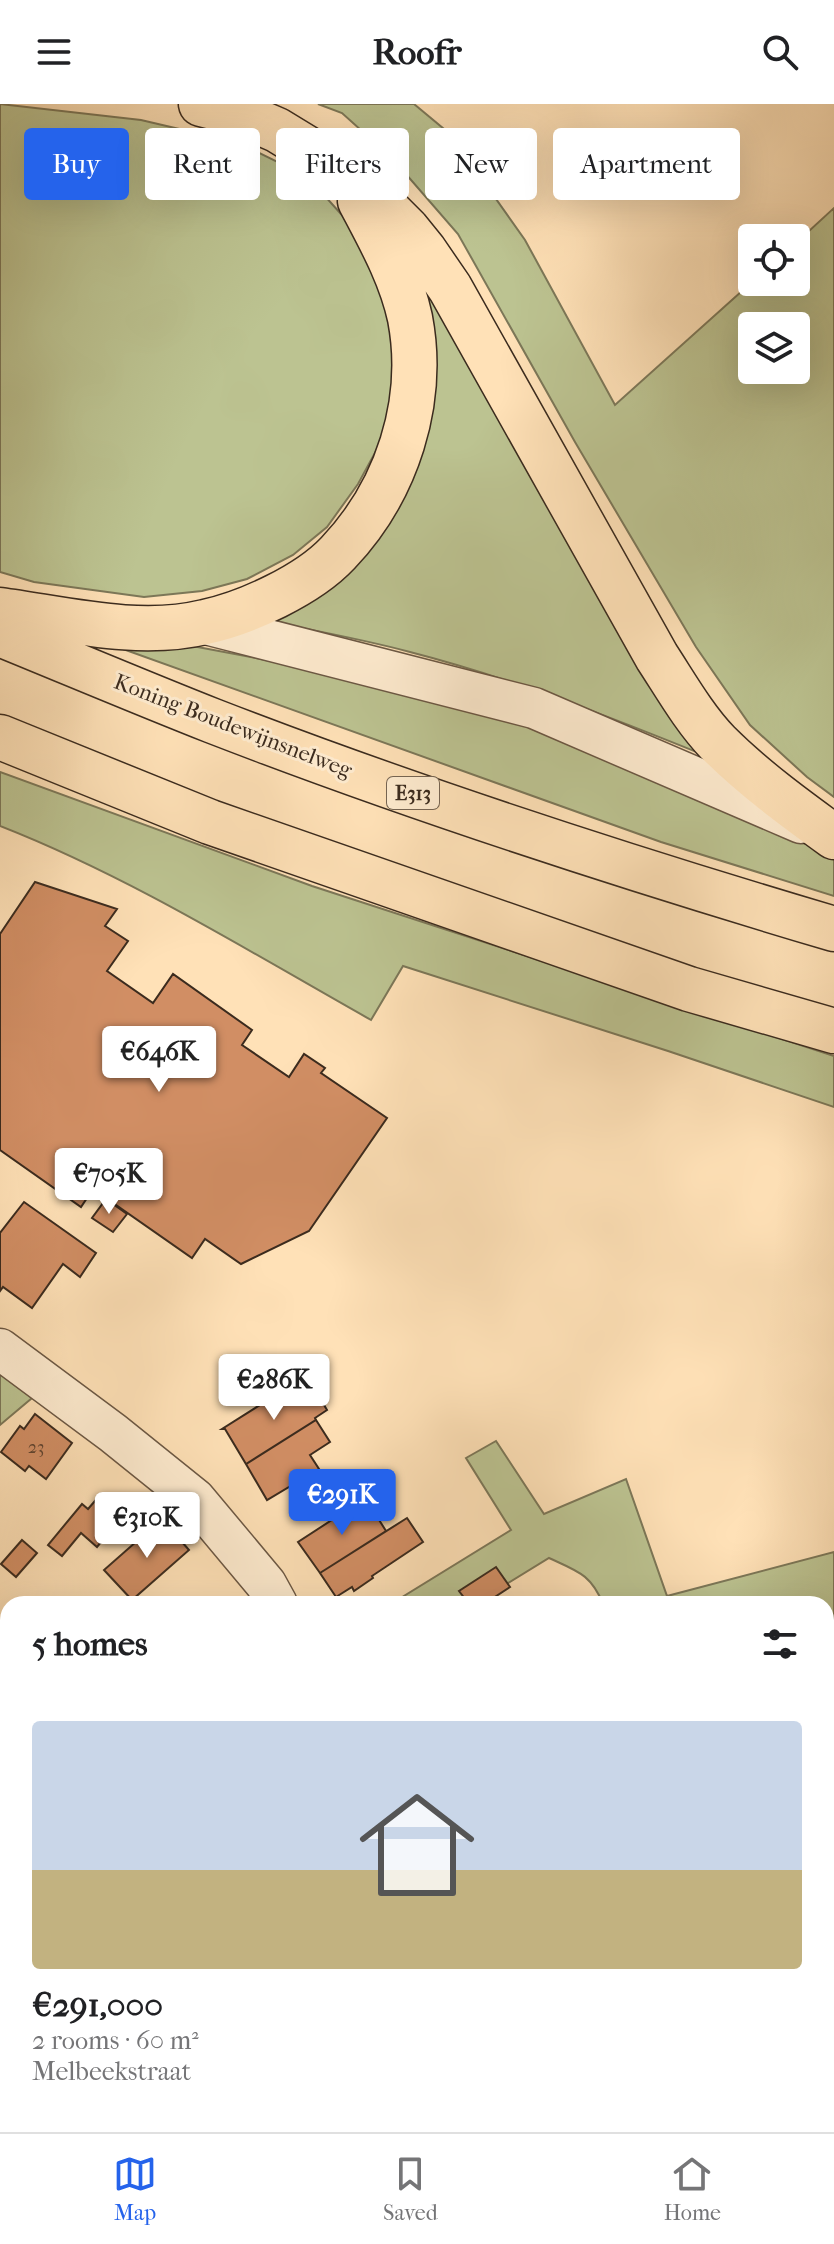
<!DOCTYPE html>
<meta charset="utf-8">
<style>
body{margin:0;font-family:"IM FELL French Canon",serif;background:#f2f2f2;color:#202124;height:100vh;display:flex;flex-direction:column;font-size:30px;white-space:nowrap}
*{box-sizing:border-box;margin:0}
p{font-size:26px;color:#757577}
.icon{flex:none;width:44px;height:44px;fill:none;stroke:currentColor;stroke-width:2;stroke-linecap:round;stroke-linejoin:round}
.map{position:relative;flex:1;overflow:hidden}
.details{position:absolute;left:0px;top:1492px;width:834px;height:536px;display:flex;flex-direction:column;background:#fff;border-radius:24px 24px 0 0;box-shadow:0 8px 32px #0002}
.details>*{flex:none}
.top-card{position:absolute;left:24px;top:24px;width:786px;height:72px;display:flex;gap:16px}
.controls{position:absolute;left:738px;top:120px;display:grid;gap:16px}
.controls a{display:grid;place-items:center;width:72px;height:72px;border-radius:8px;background:#fff;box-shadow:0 8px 32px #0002;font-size:40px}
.price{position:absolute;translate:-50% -68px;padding:0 18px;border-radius:8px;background:#fff;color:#222;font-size:26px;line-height:52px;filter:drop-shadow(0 2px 4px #0008)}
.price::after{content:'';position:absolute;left:50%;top:48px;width:24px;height:18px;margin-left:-12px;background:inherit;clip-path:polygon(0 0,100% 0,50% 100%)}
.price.selected{background:#2563eb;color:#fff}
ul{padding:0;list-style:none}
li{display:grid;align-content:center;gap:16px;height:424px;padding:0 32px}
li span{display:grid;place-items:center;height:248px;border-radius:8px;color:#555}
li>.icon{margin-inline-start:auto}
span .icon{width:144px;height:144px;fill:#fffc;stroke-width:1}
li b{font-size:34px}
h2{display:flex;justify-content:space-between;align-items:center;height:96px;padding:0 32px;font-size:34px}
.chip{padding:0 28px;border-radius:8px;background:#fff;box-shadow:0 8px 32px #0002;font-size:28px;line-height:72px}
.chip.selected{background:#2563eb;color:#fff}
header{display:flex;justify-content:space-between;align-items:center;height:104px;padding:0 32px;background:#fff;font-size:36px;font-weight:800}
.tabs{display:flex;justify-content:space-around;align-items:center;height:112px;border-top:2px solid #e0e0e0;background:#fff;font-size:22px;color:#757577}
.tabs a{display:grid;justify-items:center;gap:4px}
.tabs .selected{color:#2563eb}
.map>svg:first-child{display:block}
.green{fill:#bcc391;stroke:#7c7758;stroke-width:2;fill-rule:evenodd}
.building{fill:#d18e64;stroke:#3b2b1e;stroke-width:2}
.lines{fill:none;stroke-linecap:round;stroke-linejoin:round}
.minor-casing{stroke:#6c5844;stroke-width:43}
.highway-casing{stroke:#3b2b1e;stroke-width:47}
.minor{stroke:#ffecd0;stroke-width:40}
.highway{stroke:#ffe1b7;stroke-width:44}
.labels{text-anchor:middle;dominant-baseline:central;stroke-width:6;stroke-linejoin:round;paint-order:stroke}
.number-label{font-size:18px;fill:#604430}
.shield{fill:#ffecd0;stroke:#766553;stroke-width:2}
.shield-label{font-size:20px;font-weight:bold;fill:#3b2b1e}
.street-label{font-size:22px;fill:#3b2b1e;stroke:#ffecd0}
</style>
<header><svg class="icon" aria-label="menu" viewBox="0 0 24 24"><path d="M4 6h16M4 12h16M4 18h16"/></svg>Roofr<svg class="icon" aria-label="search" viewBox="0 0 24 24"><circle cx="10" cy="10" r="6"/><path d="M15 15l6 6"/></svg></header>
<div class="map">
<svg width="834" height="2028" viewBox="0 0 834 2028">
<rect width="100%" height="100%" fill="#ffe1b7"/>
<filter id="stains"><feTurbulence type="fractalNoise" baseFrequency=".0025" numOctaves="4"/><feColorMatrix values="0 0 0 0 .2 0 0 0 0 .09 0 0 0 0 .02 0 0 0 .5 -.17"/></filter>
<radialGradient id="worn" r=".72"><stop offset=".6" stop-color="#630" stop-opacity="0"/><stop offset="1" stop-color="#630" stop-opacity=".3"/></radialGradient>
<path class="green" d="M0,0L141,16L239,39L290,64L324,91L358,129L391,210L394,256L391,296L382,336L358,380L327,423L293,451L247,475L202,487L144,493L34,478L0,468Z
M318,0H414L450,30L525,136L615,301L752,178H796V139L834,104V693L807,673L750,621L696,543L575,338L458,130L392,54L342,9ZM752,222H796V266H752Z
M408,150L714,655C615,615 515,575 410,548C362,535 311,526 262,516L389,408Z
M95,535L187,541L261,555L383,582L487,608L619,656L769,721L834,754V792L661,738Z
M0,668L312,782L834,952V1003L668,947L403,862L371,916C250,848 130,773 0,722Z
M0,1270L32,1294L0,1321Z
M496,1337L544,1410L626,1375L667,1492L834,1448V2028H736L748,2020H826V1500H603C591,1470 577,1467 549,1454L474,1500H391L511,1426L466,1354Z
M8,1670V1857L0,1863V1676Z
M15,2020H365L370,2028H0V2026Z"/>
<path class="building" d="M35,778L117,805L105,822L128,837L107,867L153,899L173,870L252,926L242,941L289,973L304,950L325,964L321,969L387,1014L309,1127L241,1160L205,1135L192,1154L93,1085L81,1103L0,1046V830Z
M106,1095L127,1110L113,1128L92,1114Z
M24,1098L96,1149L80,1173L63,1160L32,1204L3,1183L0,1187V1129Z
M293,1280L302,1294L315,1286L327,1306L315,1314L316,1316L246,1360L225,1325H222Z
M35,1310L72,1339L46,1375L29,1362L25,1367L1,1348L20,1322L24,1325Z
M316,1316L330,1338L310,1351L319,1365L267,1396L246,1360Z
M101,1390L124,1410L97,1443L81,1429L62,1452L48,1441L82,1400L88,1405Z
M361,1397L372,1414L376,1411L386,1427L320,1469L298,1438Z
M407,1414L423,1438L372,1472L373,1474L354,1487L352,1483L336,1493L320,1469Z
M162,1415L189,1446L132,1496L104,1466Z
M22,1436L37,1449L16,1473L1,1460Z
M496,1463L510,1483L484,1500H469L459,1487Z
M8,1746V1774L0,1764V1752Z
M441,2020H456L460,2028H424Z
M508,2020H544L548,2028H491Z"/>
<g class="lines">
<g class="minor-casing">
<path id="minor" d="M202,519L534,604L801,719
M0,1245L113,1329L195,1395L266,1480L277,1500
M589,2020L594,2028"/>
</g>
<g class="highway-casing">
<path id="highway" d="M201,0L240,10L277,26L318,51L389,107L407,125L424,146L450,184L657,553C676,582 694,614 718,639C753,674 794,704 834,733
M0,506C66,515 139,534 205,518C247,509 308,481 338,449C397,387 426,298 410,214C401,172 380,135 360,97
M0,530C71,559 142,589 213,617C417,696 625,763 834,825
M0,633L210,718L689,885L834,927"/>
</g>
<use href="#minor" class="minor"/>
<use href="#highway" class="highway"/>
</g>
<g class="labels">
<g class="number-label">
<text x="36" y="1343">23</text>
</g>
<rect class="shield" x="387" y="673" width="52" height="32" rx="6"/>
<g class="shield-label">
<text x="413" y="689">E313</text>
</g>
<g class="street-label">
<text transform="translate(233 622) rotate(21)">Koning Boudewijnsnelweg</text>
</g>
</g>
<rect width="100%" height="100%" filter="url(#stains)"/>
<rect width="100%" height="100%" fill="url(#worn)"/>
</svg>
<div class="controls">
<a><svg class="icon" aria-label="locate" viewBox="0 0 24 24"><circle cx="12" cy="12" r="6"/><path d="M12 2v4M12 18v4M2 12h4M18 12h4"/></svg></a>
<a><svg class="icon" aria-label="layers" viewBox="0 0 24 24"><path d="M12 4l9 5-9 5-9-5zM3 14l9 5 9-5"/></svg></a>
</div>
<b class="price" style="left:159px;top:990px">€646K</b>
<b class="price" style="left:109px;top:1112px">€705K</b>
<b class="price" style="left:274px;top:1318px">€286K</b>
<b class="price selected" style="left:342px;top:1433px">€291K</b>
<b class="price" style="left:147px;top:1456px">€310K</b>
<div class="top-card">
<a class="chip selected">Buy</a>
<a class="chip">Rent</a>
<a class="chip">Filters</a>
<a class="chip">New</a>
<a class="chip">Apartment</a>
</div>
<section class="details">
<h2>5 homes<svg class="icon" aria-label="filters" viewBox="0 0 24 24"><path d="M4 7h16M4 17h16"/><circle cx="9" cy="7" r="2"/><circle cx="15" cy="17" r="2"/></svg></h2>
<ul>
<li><span style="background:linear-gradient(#c9d6e8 60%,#c2b280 0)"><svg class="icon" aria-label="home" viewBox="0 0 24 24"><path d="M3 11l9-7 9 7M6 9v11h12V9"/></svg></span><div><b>€291,000</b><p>2 rooms · 60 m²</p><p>Melbeekstraat</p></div></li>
</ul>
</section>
</div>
<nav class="tabs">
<a class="selected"><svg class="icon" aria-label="map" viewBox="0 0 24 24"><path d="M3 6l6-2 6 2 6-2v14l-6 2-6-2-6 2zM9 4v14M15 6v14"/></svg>Map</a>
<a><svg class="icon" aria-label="saved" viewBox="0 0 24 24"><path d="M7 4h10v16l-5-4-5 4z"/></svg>Saved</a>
<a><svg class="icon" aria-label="home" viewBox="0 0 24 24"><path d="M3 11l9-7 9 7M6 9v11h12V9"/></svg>Home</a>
</nav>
